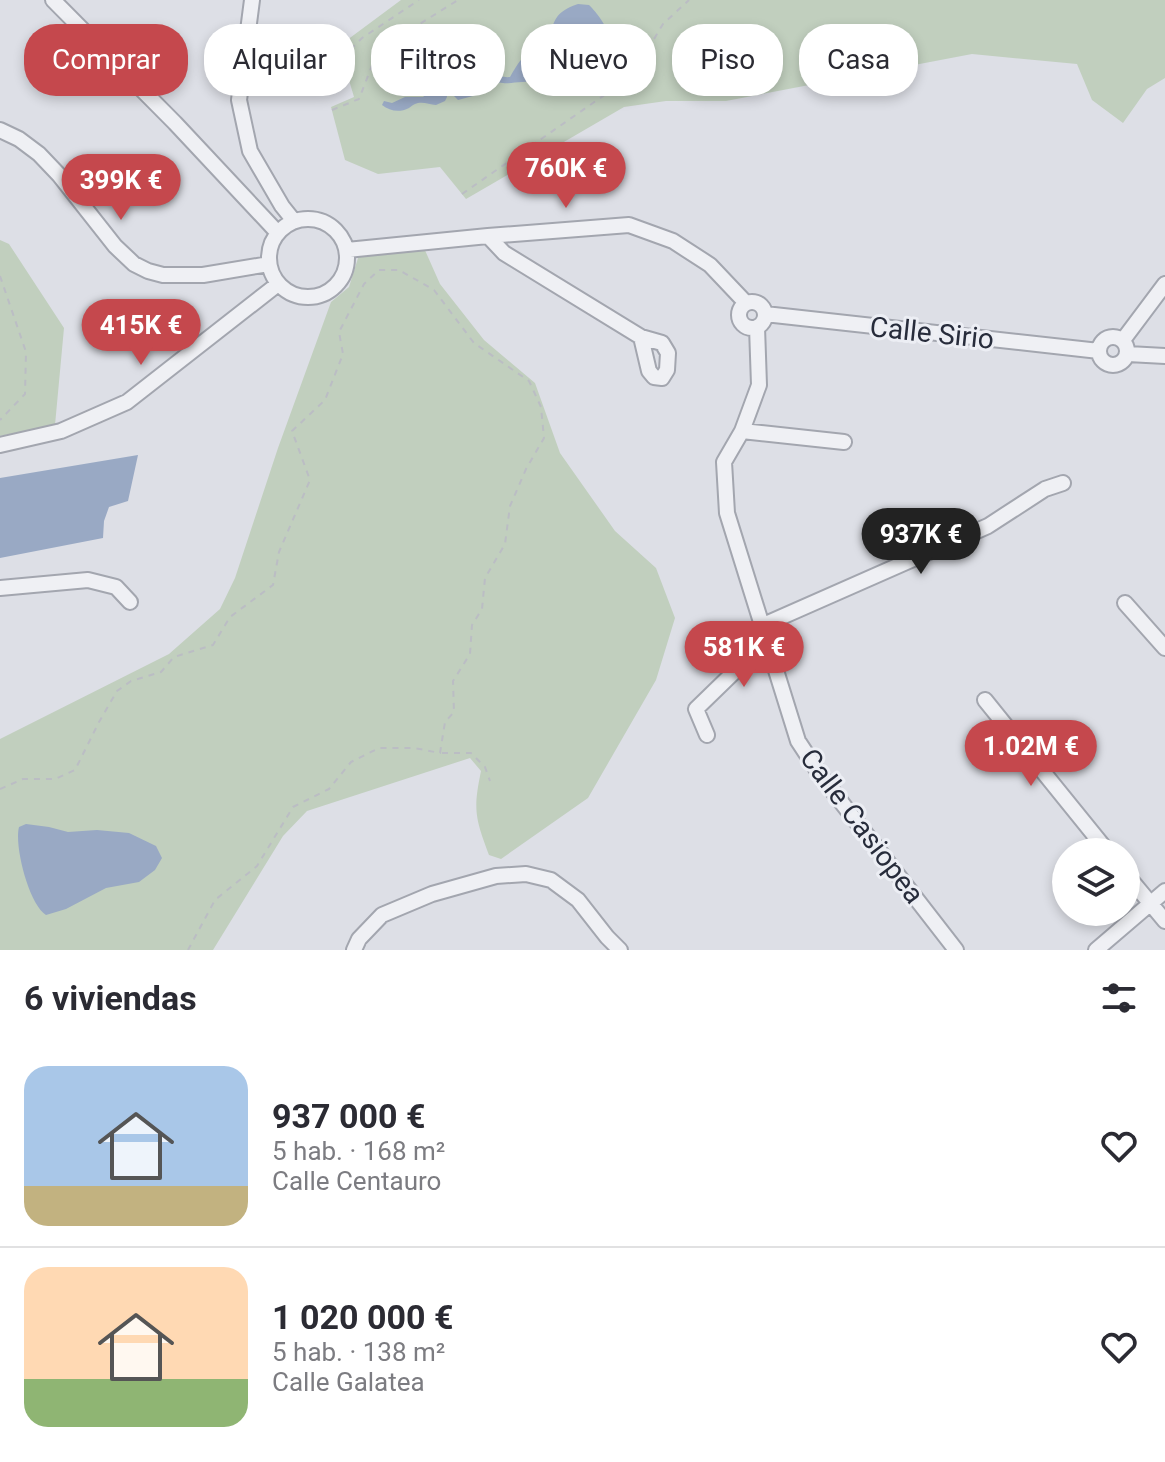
<!DOCTYPE html>
<html lang="es">
<meta charset="utf-8">
<style>
body{margin:0;font-family:Roboto,sans-serif;background:#f7f7f7;color:#2b2b33;height:100vh;display:flex;flex-direction:column;font-size:30px;white-space:nowrap}
*{box-sizing:border-box;margin:0}
p{font-size:26px;color:#7c7c81}
.icon{flex:none;width:44px;height:44px;fill:none;stroke:currentColor;stroke-width:2;stroke-linecap:round;stroke-linejoin:round}
.map{position:relative;height:950px;overflow:hidden}
.sheet{display:flex;flex-direction:column;background:#fff;flex:1}
.sheet>*{flex:none}
.top-card{position:absolute;left:24px;top:24px;width:1118px;height:72px;display:flex;gap:16px}
.buttons{position:absolute;left:1052px;top:838px;display:grid;gap:16px}
.buttons a{display:grid;place-items:center;width:88px;height:88px;border-radius:50%;background:#fff;box-shadow:0 4px 12px #0003;font-size:40px}
.price{position:absolute;translate:-50% -68px;padding:0 18px;border-radius:28px;background:#c5484d;color:#fff;font-size:26px;line-height:52px;filter:drop-shadow(0 2px 4px #0008)}
.price::after{content:'';position:absolute;left:50%;top:48px;width:24px;height:18px;margin-left:-12px;background:inherit;clip-path:polygon(0 0,100% 0,50% 100%)}
.price.on{background:#222;color:#fff}
ul{padding:0;list-style:none}
li{display:flex;align-items:center;gap:24px;height:200px;padding:0 24px}
li+li{border-top:2px solid #e1e1e2}
li span{display:grid;place-items:center;flex:none;width:224px;height:160px;border-radius:24px;color:#555}
li>.icon{margin-inline-start:auto}
span .icon{width:96px;height:96px;fill:#fffc;stroke-width:1}
li b{font-size:34px}
h2{display:flex;justify-content:space-between;align-items:center;height:96px;padding:0 24px;font-size:34px}
.tag{padding:0 28px;border-radius:32px;background:#fff;box-shadow:0 4px 12px #0003;font-size:28px;line-height:72px}
.tag.on{background:#c5484d;color:#fff}
.map>svg:first-child{display:block}
.green{fill:#c1cfbe}
.water{fill:#99a9c4}
.lines{fill:none;stroke-linecap:round;stroke-linejoin:round}
.minor-casing{stroke:#a3a6af;stroke-width:18}
.path{stroke:#bbbdc4;stroke-width:2;stroke-dasharray:6 6;stroke-linecap:butt}
.minor{stroke:#eff0f4;stroke-width:14}
.labels{text-anchor:middle;dominant-baseline:central;stroke-width:6;stroke-linejoin:round;paint-order:stroke}
.street-label{font-size:28px;fill:#272c3b;stroke:#eceef4}
</style>
<div class="map">
<svg width="1165" height="950" viewBox="0 0 1165 950">
<rect width="100%" height="100%" fill="#dddfe6"/>
<path class="green" d="M401,0H1165V78L1147,89L1123,123L1092,100L1077,64L972,54L726,101H666L624,107L466,199L440,167L378,174L345,160L331,107L354,97L339,46Z
M0,240L9,244L64,328L55,425L0,436Z
M424,248L440,284L484,340L535,383L560,453L615,531L656,568L675,618L656,680L588,798L501,859L489,855C475,817 473,810 481,771L470,758L307,811L283,836L213,950H0V739L169,654L220,609L235,578L278,448L331,302L349,287L359,255Z"/>
<path class="water" d="M578,4L589,5C597,13 610,29 610,42C610,62 576,79 559,82C547,83 534,81 522,82C515,82 509,84 503,83C497,83 492,79 485,79L482,81L483,88L473,96L458,100L454,96C455,87 462,79 470,75C477,76 481,73 488,73C496,73 502,78 510,77C522,56 525,53 548,43C554,21 554,12 578,4Z
M442,86L446,88L447,97L445,101L436,105C429,104 421,101 415,104C412,105 411,107 409,108C399,113 390,111 382,105L384,101L392,103L405,97H423L431,90Z
M138,455L128,501L109,507L104,521L103,538L0,558V478Z
M26,824L49,827L68,832L97,830L129,833L156,846L162,858L155,870L139,882L106,888L66,909L46,915C29,904 14,846 19,827Z"/>
<g class="lines">
<g class="minor-casing">
<path id="minor" d="M53,0L175,123L278,233
M252,0L239,100L250,151L282,206L294,221
M0,130L19,139L39,154L59,175L115,246L134,264L148,271L163,275H203L269,264
M269 258a39 39 0 1 1 78 0a39 39 0 1 1-78 0Z
M488,236L504,253L641,337L662,343L668,353L667,370L662,378L654,377L649,371L641,337
M347,250L488,236L629,225L673,241L710,265L746,303
M739 315a13 13 0 1 1 26 0a13 13 0 1 1-26 0Z
M765,314L1099,351
M757,327L759,385L742,431L724,462L727,513L798,741L821,776L956,950
M1099 351a14 14 0 1 1 28 0a14 14 0 1 1-28 0Z
M1123,340L1165,284
M1128,354L1165,356
M742,431L844,442
M0,445L61,431L127,402L278,284
M0,588L88,580L116,587L130,602
M1125,603L1165,648
M761,626L988,526L1045,489L1063,483
M985,700L1108,852
M707,735L696,709L766,641
M1126,874L1165,921
M354,950L359,939L382,915L432,894L496,876L526,874L551,880L578,900L607,937L620,950
M1096,950L1165,891"/>
</g>
<path class="path" d="M342,58L362,38L419,0
M332,110L359,99L378,50L458,0
M462,194L639,71L648,60L651,44L663,24L689,0
M0,276L26,352L25,394L0,420
M442,753H471L485,767L490,781
M0,789L23,779H55L75,770L99,722L117,691L131,681L161,672L174,657L213,645L230,617L273,585L279,552L310,480L292,431L325,400L343,354L339,332L364,284L379,270H399L434,290L474,343L529,381L541,407L544,438L526,469L510,506L505,544L485,578L482,609L472,625L470,654L453,681L454,712L445,722L440,753L414,748H379L351,762L329,789L293,807L257,866L215,900L188,950"/>
<use href="#minor" class="minor"/>
</g>
<g class="labels">
<g class="street-label">
<text transform="translate(932 333) rotate(6)">Calle Sirio</text>
<text transform="translate(862 826) rotate(53)">Calle Casiopea</text>
</g>
</g>
</svg>
<div class="buttons">
<a><svg class="icon" aria-label="layers" viewBox="0 0 24 24"><path d="M12 4l9 5-9 5-9-5zM3 14l9 5 9-5"/></svg></a>
</div>
<b class="price" style="left:566px;top:210px">760K €</b>
<b class="price" style="left:121px;top:222px">399K €</b>
<b class="price" style="left:141px;top:367px">415K €</b>
<b class="price on" style="left:921px;top:576px">937K €</b>
<b class="price" style="left:744px;top:689px">581K €</b>
<b class="price" style="left:1031px;top:788px">1.02M €</b>
<div class="top-card">
<a class="tag on">Comprar</a>
<a class="tag">Alquilar</a>
<a class="tag">Filtros</a>
<a class="tag">Nuevo</a>
<a class="tag">Piso</a>
<a class="tag">Casa</a>
</div>
</div>
<section class="sheet">
<h2>6 viviendas<svg class="icon" aria-label="filters" viewBox="0 0 24 24"><path d="M4 7h16M4 17h16"/><circle cx="9" cy="7" r="2"/><circle cx="15" cy="17" r="2"/></svg></h2>
<ul>
<li><span style="background:linear-gradient(#a9c7e8 75%,#c2b280 0)"><svg class="icon" aria-label="home" viewBox="0 0 24 24"><path d="M3 11l9-7 9 7M6 9v11h12V9"/></svg></span><div><b>937 000 €</b><p>5 hab. · 168 m²</p><p>Calle Centauro</p></div><svg class="icon" aria-label="heart" viewBox="0 0 24 24"><path d="M12 20l-8-8c-3-5 5-10 8-4 3-6 11-1 8 4z"/></svg></li>
<li><span style="background:linear-gradient(#ffd9b3 70%,#8fb573 0)"><svg class="icon" aria-label="home" viewBox="0 0 24 24"><path d="M3 11l9-7 9 7M6 9v11h12V9"/></svg></span><div><b>1 020 000 €</b><p>5 hab. · 138 m²</p><p>Calle Galatea</p></div><svg class="icon" aria-label="heart" viewBox="0 0 24 24"><path d="M12 20l-8-8c-3-5 5-10 8-4 3-6 11-1 8 4z"/></svg></li>
</ul>
</section>
